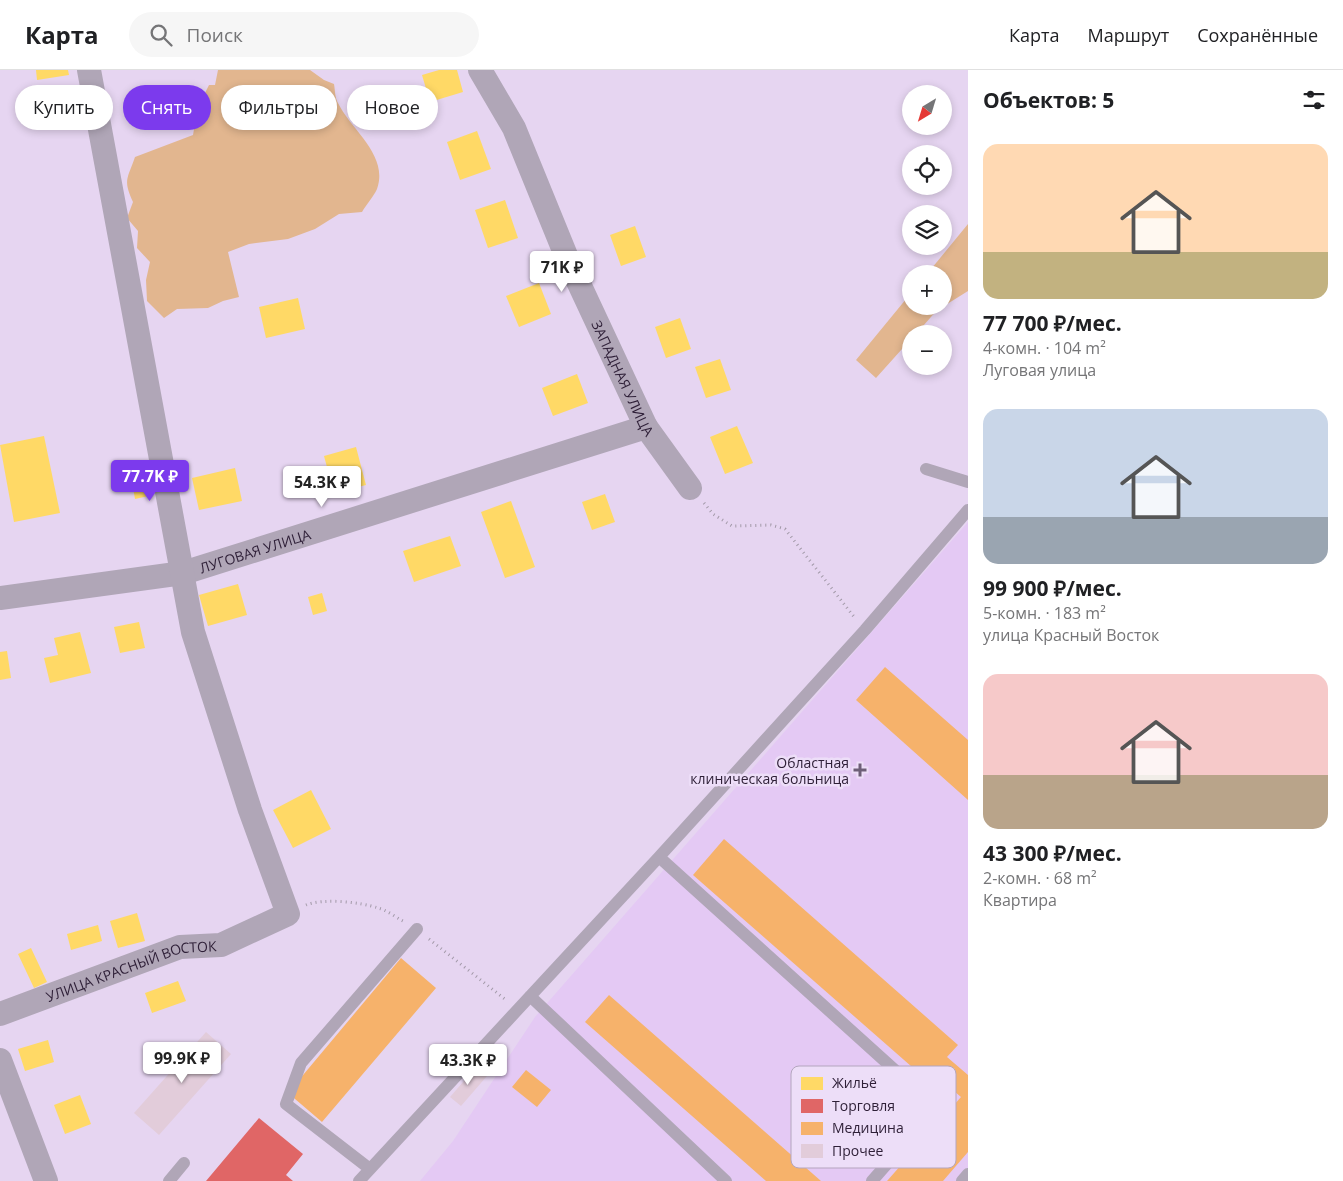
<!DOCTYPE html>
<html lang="ru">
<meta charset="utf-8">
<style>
body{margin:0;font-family:"Open Sans",sans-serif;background:#f6f6f6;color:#202124;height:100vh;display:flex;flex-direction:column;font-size:19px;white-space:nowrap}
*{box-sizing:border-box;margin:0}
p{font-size:16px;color:#757577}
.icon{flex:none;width:28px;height:28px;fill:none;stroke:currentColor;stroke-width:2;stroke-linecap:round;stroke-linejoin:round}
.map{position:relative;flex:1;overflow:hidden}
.drawer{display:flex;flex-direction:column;background:#fff;width:375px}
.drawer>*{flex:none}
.top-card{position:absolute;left:15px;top:15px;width:475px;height:45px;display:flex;gap:10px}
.needle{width:32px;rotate:218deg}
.controls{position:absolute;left:902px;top:15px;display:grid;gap:10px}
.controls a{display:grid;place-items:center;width:50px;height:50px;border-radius:50%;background:#fff;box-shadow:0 2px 8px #0003;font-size:25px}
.price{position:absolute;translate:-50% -42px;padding:0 11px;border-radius:5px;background:#fff;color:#222;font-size:16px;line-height:32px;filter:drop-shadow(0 1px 2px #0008)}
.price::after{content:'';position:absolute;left:50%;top:30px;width:15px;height:11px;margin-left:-8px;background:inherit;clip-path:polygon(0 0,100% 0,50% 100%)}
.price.on{background:#7c3aed;color:#fff}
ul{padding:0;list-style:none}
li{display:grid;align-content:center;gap:10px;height:265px;padding:0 15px}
li span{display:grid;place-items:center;height:155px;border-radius:15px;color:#555}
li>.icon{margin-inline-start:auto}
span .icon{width:90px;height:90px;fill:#fffc;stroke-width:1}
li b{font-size:21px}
h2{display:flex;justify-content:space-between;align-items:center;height:60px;padding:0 15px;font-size:21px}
.tag{padding:0 18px;border-radius:22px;background:#fff;box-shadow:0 2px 8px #0003;font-size:18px;line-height:45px}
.tag.on{background:#7c3aed;color:#fff}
header{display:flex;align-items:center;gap:30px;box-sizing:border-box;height:70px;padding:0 25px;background:#fff;border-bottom:1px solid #e0e0e0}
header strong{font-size:24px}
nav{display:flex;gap:28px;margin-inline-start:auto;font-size:18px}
.search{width:350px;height:45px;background:#f6f6f6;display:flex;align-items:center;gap:12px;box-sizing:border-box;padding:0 18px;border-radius:28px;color:#757577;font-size:19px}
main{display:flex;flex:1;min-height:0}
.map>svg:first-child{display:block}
.built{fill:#e4c9f4}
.green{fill:#e2b68f}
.homes{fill:#ffd966}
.shops{fill:#e06666}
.health{fill:#f6b26b}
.building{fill:#e2ccda}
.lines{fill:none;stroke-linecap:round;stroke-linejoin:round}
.path{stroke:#a39aa9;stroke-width:3;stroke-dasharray:1 4;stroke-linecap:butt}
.lane{stroke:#b0a6b7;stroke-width:12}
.street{stroke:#b0a6b7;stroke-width:24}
.poi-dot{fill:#6e5f78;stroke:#eddef8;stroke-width:2}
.labels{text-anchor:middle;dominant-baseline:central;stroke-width:5;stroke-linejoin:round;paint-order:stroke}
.street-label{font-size:14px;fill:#2e1f37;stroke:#eddef8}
.poi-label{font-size:14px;fill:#2e1f37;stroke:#eddef8;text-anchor:end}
.key{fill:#eddef8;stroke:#b4a5be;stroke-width:1}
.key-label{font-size:14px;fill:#2e1f37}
</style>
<header>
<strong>Карта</strong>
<div class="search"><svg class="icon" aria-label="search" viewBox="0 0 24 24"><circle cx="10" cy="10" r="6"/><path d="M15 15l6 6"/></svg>Поиск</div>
<nav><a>Карта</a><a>Маршрут</a><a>Сохранённые</a></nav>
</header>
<main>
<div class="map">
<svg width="968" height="1111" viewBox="0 0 968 1111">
<rect width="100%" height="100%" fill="#e6d5f1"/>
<path class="built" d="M968,452V1111H420L453,1071L535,947Z"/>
<path class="green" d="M218,0H310L324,10L334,14C335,20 335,28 338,33C351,60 389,85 377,119C374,126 366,135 362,142L339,144L315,159L288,169L249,174L228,182L239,227L223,231L208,238L177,239L164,248L147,231L146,210L150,192L137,178L138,161L127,148L133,132C123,110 127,110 135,87L193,65L198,37L209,15H215Z
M968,154V221L944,236V204H927Z
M911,223V236H943L938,239L916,264H911V269L876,308L856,290Z"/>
<path class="homes" d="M36,0H68L69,5L37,10Z
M439,0H457L463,22L430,32L422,5Z
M477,61L491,99L460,110L447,72Z
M505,130L518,168L488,178L475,140Z
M635,156L646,187L621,196L610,165Z
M539,213L551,244L519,257L506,226Z
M298,228L305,259L266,268L259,237Z
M680,248L691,279L666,288L655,257Z
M720,289L731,320L706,328L695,297Z
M577,304L588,333L553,346L542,318Z
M737,356L753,393L725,404L710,367Z
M44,366L60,443L14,452L0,375Z
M356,377L366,415L334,423L324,386Z
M235,398L242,431L199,440L192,408Z
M149,403L153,425L135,429L131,406Z
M605,424L615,452L592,460L582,432Z
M511,431L535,497L505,508L481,442Z
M450,466L461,496L414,512L403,481Z
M238,514L247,545L208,556L199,525Z
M322,523L327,541L313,545L308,527Z
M139,552L145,578L120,583L114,557Z
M80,562L91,603L50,613L44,588L58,585L54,568Z
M7,581L11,608L0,610V582Z
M311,720L331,759L293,778L273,740Z
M137,843L145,871L118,878L110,851Z
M98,855L102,871L71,880L67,864Z
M31,878L47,912L34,918L18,884Z
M178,911L186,931L152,943L145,923Z
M48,970L54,992L25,1001L18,979Z
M80,1025L91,1054L65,1064L54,1035Z"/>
<path class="shops" d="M259,1048L303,1084L286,1105L293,1111H206Z"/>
<path class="health" d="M885,597L968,670V730L856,630Z
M724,769L958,975L947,987L968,1005V1082L943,1111H887L961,1027L934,1004L928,1011L693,805Z
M401,888L436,918L322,1052L288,1023Z
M609,925L821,1111H766L585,952Z
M526,1000L551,1020L537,1037L512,1017Z"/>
<path class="building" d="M206,962L231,984L159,1065L134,1043Z
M476,997L487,1006L461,1036L450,1027Z"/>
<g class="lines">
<path class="path" d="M704,433L713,444L732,456L771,455L785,459L855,548
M306,835C322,828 361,832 378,838C387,840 395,847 403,851
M429,869L506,930"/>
<path class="lane" d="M926,399L968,412
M659,787L918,1021
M530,926L726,1111
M370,1099L286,1034L301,993L417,859
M169,1111L184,1093
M359,1111L659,787L865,560L968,440
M872,1111L936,1038
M962,1111L968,1104"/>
<g class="street">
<path id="s1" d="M480,0L514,58L567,188L646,357L690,418"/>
<path id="s2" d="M0,528L183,503L646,357"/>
<path id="s3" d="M0,944L180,877L221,875L288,844L250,740L193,562L89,0"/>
<path d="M0,990L46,1111"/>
</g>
</g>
<path class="poi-dot" d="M857.5 692.5h5v5h5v5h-5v5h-5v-5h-5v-5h5z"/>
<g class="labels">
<g class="street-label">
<text stroke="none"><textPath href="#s1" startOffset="340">ЗАПАДНАЯ УЛИЦА</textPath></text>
<text stroke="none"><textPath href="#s2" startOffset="260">ЛУГОВАЯ УЛИЦА</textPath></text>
<text stroke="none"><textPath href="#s3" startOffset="139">УЛИЦА КРАСНЫЙ ВОСТОК</textPath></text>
</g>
<g class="poi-label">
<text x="849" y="692">Областная<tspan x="849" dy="16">клиническая больница</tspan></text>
</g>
</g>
<rect x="791" y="996" width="165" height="102" rx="8" class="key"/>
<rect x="801" y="1007" width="22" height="13" fill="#ffd966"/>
<rect x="801" y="1029" width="22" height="14" fill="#e06666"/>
<rect x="801" y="1052" width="22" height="13" fill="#f6b26b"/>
<rect x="801" y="1074" width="22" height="14" fill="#e2ccda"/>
<g class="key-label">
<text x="832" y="1018">Жильё</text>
<text x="832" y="1041">Торговля</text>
<text x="832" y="1063">Медицина</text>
<text x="832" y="1086">Прочее</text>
</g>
</svg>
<div class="controls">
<a><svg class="needle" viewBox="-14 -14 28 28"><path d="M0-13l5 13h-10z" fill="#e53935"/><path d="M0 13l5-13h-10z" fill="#757577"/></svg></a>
<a><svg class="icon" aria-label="locate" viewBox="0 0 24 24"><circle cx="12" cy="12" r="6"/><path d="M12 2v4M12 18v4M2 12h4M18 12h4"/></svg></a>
<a><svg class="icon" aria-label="layers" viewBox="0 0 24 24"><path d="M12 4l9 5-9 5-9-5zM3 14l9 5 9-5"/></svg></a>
<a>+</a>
<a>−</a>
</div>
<b class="price" style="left:562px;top:223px">71K ₽</b>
<b class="price on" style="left:150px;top:432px">77.7K ₽</b>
<b class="price" style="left:322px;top:438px">54.3K ₽</b>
<b class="price" style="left:182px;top:1014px">99.9K ₽</b>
<b class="price" style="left:468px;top:1016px">43.3K ₽</b>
<div class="top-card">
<a class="tag">Купить</a>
<a class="tag on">Снять</a>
<a class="tag">Фильтры</a>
<a class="tag">Новое</a>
</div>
</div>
<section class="drawer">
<h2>Объектов: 5<svg class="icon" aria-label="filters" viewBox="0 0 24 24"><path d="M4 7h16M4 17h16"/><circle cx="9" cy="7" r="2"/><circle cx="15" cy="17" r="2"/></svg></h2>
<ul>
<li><span style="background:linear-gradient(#ffd9b3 70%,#c2b280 0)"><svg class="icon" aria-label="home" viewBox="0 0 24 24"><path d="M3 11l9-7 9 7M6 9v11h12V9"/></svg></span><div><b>77 700 ₽/мес.</b><p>4-комн. · 104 m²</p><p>Луговая улица</p></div></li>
<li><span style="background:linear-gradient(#c9d6e8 70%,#9aa5b1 0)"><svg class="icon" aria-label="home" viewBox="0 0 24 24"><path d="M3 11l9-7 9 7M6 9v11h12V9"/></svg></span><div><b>99 900 ₽/мес.</b><p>5-комн. · 183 m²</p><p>улица Красный Восток</p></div></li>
<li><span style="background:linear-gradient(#f6c9c9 65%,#b9a48a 0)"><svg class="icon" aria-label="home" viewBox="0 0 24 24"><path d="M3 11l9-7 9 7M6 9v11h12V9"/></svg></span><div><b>43 300 ₽/мес.</b><p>2-комн. · 68 m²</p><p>Квартира</p></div></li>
</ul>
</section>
</main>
